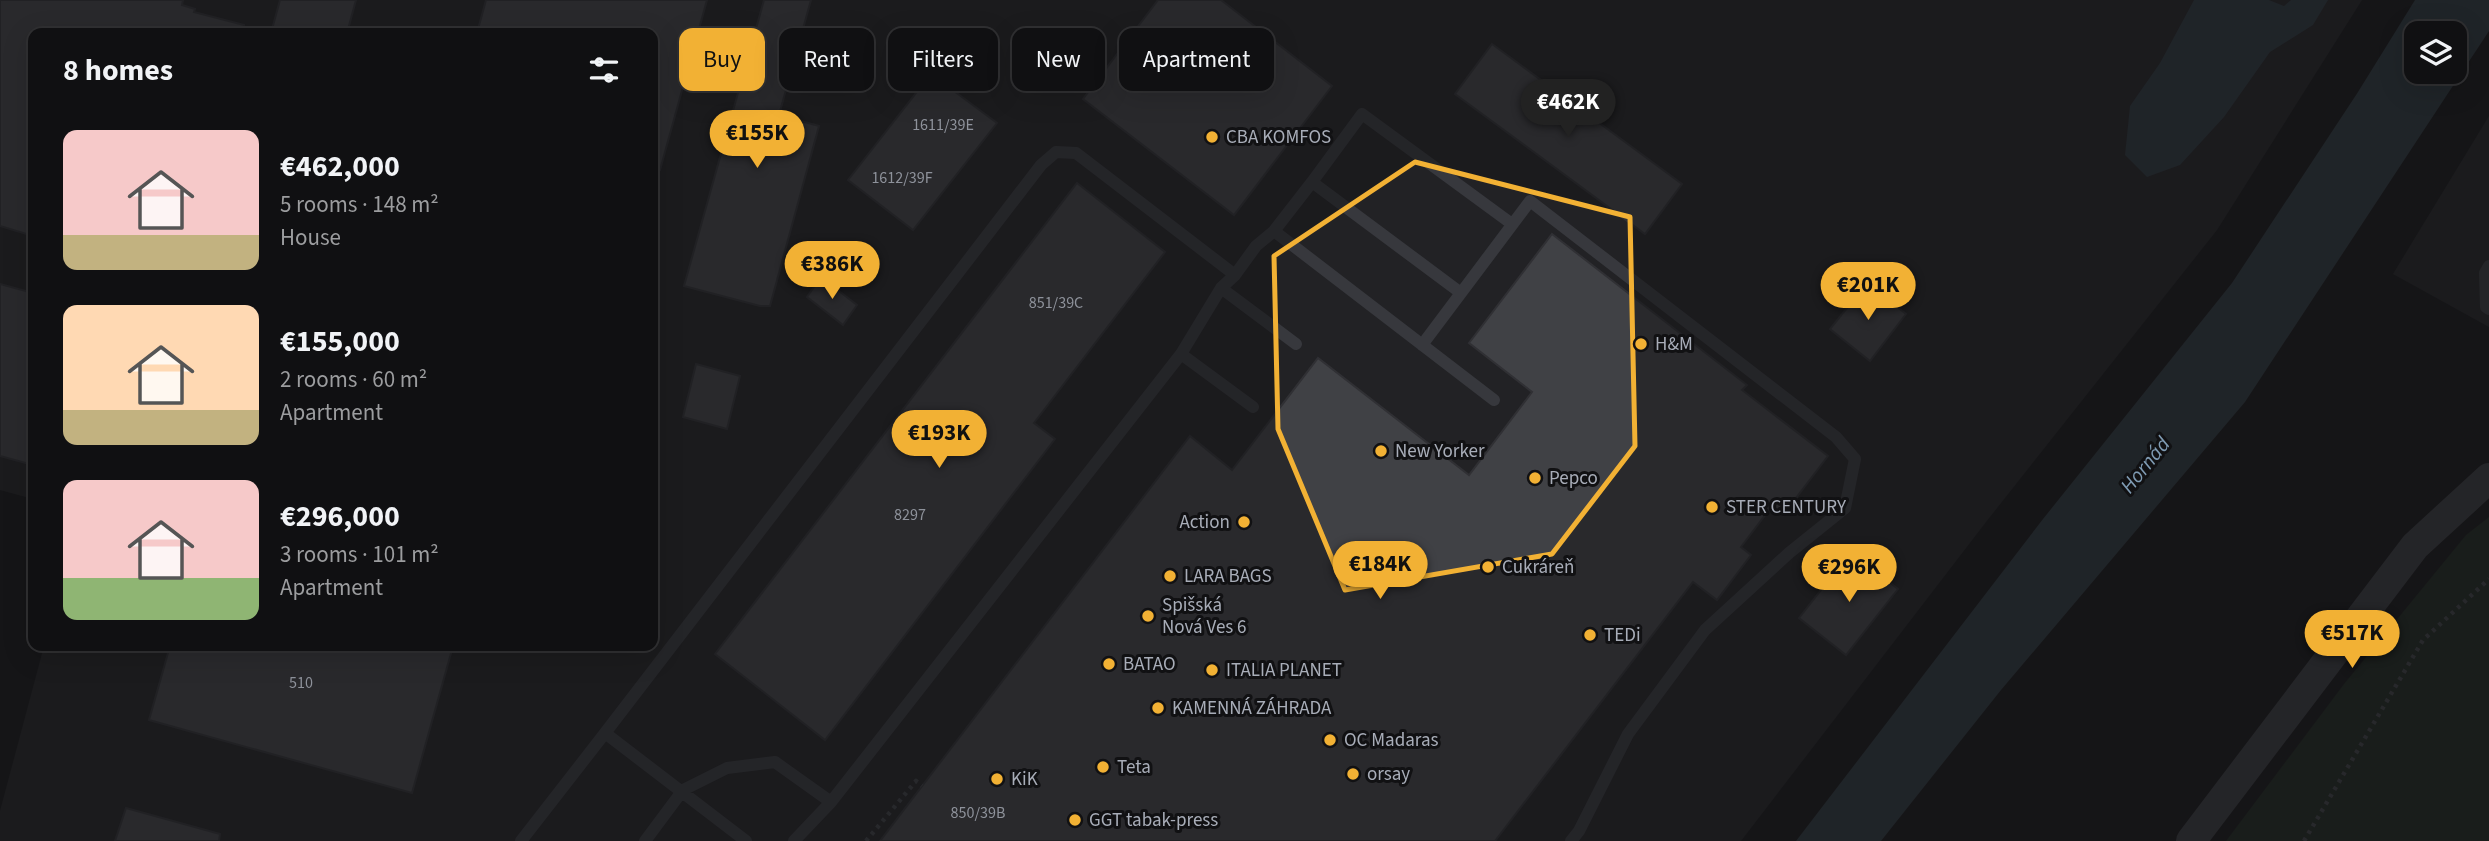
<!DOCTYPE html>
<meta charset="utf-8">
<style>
body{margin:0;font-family:"Source Sans 3",sans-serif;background:#19191b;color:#f1f3f6;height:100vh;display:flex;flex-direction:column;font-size:26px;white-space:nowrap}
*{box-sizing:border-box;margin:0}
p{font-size:23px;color:#9c9d9f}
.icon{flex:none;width:38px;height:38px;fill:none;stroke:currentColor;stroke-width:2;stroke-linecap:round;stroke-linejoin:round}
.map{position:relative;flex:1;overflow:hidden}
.side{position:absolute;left:28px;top:28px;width:630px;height:623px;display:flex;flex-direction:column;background:#101012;border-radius:14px;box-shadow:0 7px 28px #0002,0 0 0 2px #303032}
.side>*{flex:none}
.top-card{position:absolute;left:679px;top:28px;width:665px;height:63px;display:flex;gap:14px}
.controls{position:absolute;left:2404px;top:21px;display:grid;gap:14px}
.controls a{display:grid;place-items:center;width:63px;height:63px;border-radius:14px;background:#101012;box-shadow:0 7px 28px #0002,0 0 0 2px #303032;font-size:35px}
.price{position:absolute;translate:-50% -60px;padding:0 16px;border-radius:24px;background:#f2b134;color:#111;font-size:23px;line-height:46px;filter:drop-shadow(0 2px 4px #0008)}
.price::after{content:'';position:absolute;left:50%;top:42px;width:21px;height:16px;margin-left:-10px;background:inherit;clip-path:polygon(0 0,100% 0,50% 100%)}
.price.on{background:#222;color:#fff}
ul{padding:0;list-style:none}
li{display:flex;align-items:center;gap:21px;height:175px;padding:0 35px}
li span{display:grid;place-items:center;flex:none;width:196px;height:140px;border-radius:14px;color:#555}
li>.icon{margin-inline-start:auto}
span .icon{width:84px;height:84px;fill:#fffc;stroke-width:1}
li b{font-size:30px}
h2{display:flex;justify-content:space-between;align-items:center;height:84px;padding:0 35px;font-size:30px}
.pill{padding:0 24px;border-radius:14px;background:#101012;box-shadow:0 7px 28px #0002,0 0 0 2px #303032;font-size:24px;line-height:63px}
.pill.on{background:#f2b134;color:#111}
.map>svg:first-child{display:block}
.built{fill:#222225}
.green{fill:#1e261f}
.water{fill:#2c353c;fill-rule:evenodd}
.building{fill:#404145;stroke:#303034;stroke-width:2}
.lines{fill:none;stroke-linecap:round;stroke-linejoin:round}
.path{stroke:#3d3f44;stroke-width:4.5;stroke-dasharray:3.5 5;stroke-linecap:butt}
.service{stroke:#37383d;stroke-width:12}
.tertiary{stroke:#37383d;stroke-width:30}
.marked{fill:none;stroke:#f2b134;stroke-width:5;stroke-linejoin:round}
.poi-dot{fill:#f2b134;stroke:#111113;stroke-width:2.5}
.labels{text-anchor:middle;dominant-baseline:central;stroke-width:6;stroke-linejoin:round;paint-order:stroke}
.number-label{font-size:16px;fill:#8e929b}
.poi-label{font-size:19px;fill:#a8adb8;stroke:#111113;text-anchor:start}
.water-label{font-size:21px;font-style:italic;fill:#7f9bb3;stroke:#111113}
</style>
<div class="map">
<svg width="2489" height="841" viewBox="0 0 2489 841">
<rect width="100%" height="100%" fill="#161618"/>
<path class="built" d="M0,0H2362L2217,230L1986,522L1741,841H0V811L44,646H653V33H33V499L0,490Z
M2489,116V327L2393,274Z"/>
<path class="green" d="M2489,517V841H2226L2344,684L2466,535Z"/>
<path class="water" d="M2194,0H2269L2284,6L2291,0H2328L2313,25L2270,52L2224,117L2180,165L2147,177L2125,155L2130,106L2160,63Z
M2415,0H2489V31L2245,402L2001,690L1881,841H1796L2043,519L2232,283L2358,92ZM2417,33H2455V72H2417Z"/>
<path class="building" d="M0,0H183L182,5L195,9L194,12L244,25L243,33H33V236L0,226Z
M280,0H356L347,33H271Z
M486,0H707L660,170L653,169V33H477Z
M764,0H811L779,115L819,126L770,306H760L684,286Z
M1158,0H1221L1332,86L1234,215L1083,99Z
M1492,44L1682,184L1645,234L1455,94Z
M931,74L997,123L913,230L848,180Z
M1077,183L1165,252L1034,423L1055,439L825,740L715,654Z
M1552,234L1747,385L1742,390L1828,456L1783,515L1772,506L1741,547L1751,555L1717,600L1693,582L1495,841H880L1190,436L1232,470L1318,358L1469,475L1532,392L1469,343Z
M821,277L857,305L843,325L807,297Z
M1867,283L1906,314L1870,361L1830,329Z
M0,284L33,293V465L0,456Z
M696,364L740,376L727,429L683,417Z
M1851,552L1898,589L1846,655L1799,618Z
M170,646H453L412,793L149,720Z
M126,808L220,834L219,841H115Z"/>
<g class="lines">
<path class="path" d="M866,841L916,781L922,786
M2304,841L2423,640L2489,579"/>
<path class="service" d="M1274,231L1312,182
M2489,266L2485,273L2486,307L2489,309
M1235,275L1256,246L1274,231L1494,400
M1221,288L1296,344
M1461,293L1312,182L1362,114L1512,224
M1422,345L1530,201L1836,437L1855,459L1845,508L1789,553L1705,630L1628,734L1579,831L1571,841
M1181,354L1253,407
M605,733L1041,165L1056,152L1076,153L1235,275L1221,288L1181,354L831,802L794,841
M521,841L605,733L746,841
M645,841L683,790L727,768L775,762L831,802"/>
<path class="tertiary" d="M2191,841L2415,546L2489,478"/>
</g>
<path d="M0 0H2489V841H0ZM1415,162L1630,217L1635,446L1552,554L1345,590L1278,429L1274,256Z" fill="#161618" fill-opacity=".55" fill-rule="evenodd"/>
<path class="marked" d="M1415,162L1630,217L1635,446L1552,554L1345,590L1278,429L1274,256Z"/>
<g class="poi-dot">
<circle cx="1212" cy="137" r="7"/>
<circle cx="1641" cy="344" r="7"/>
<circle cx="1381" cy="451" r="7"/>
<circle cx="1535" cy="478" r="7"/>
<circle cx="1712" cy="507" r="7"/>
<circle cx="1244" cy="522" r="7"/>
<circle cx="1488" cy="567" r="7"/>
<circle cx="1170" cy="576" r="7"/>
<circle cx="1148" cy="616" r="7"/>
<circle cx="1590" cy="635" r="7"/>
<circle cx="1109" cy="664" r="7"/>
<circle cx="1212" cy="670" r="7"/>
<circle cx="1158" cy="708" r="7"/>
<circle cx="1330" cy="740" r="7"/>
<circle cx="1103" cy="767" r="7"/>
<circle cx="1353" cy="774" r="7"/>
<circle cx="997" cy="779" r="7"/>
<circle cx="1075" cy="820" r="7"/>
</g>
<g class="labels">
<g class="number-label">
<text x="943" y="125">1611/39E</text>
<text x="902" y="178">1612/39F</text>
<text x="1056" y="303">851/39C</text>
<text x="910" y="515">8297</text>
<text x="301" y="683">510</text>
<text x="978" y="813">850/39B</text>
</g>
<g class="poi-label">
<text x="1226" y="137">CBA KOMFOS</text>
<text x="1655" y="344">H&amp;M</text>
<text x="1395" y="451">New Yorker</text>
<text x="1549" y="478">Pepco</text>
<text x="1726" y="507">STER CENTURY</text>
<text x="1230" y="522" text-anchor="end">Action</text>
<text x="1502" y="567">Cukráreň</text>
<text x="1184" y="576">LARA BAGS</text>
<text x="1162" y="605">Spišská<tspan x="1162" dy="22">Nová Ves 6</tspan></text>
<text x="1604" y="635">TEDi</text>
<text x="1123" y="664">BATAO</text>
<text x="1226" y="670">ITALIA PLANET</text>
<text x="1172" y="708">KAMENNÁ ZÁHRADA</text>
<text x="1344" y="740">OC Madaras</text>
<text x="1117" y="767">Teta</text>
<text x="1367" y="774">orsay</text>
<text x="1011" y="779">KiK</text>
<text x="1089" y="820">GGT tabak-press</text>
</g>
<g class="water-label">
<text transform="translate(2145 465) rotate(-51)">Hornád</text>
</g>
</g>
</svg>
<div class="controls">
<a><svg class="icon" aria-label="layers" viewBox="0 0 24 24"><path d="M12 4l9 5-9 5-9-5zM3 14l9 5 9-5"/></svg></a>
</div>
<b class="price on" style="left:1568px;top:139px">€462K</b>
<b class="price" style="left:757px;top:170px">€155K</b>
<b class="price" style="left:832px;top:301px">€386K</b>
<b class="price" style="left:1868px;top:322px">€201K</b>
<b class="price" style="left:939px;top:470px">€193K</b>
<b class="price" style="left:1380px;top:601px">€184K</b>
<b class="price" style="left:1849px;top:604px">€296K</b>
<b class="price" style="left:2352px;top:670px">€517K</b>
<div class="top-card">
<a class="pill on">Buy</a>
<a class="pill">Rent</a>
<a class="pill">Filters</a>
<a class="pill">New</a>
<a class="pill">Apartment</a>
</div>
<section class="side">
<h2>8 homes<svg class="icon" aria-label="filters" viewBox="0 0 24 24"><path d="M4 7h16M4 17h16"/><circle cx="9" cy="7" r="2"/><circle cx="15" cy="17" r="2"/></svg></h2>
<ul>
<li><span style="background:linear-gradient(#f6c9c9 75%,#c2b280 0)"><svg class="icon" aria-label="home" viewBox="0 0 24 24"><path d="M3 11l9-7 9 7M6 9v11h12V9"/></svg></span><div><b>€462,000</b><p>5 rooms · 148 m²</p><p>House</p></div></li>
<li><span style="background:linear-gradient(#ffd9b3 75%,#c2b280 0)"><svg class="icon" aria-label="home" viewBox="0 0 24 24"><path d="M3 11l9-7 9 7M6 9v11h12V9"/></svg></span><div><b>€155,000</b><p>2 rooms · 60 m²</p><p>Apartment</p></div></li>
<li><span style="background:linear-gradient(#f6c9c9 70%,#8fb573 0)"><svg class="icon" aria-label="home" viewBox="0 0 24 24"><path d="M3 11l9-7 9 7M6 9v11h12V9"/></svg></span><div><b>€296,000</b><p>3 rooms · 101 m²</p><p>Apartment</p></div></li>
</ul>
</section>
</div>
